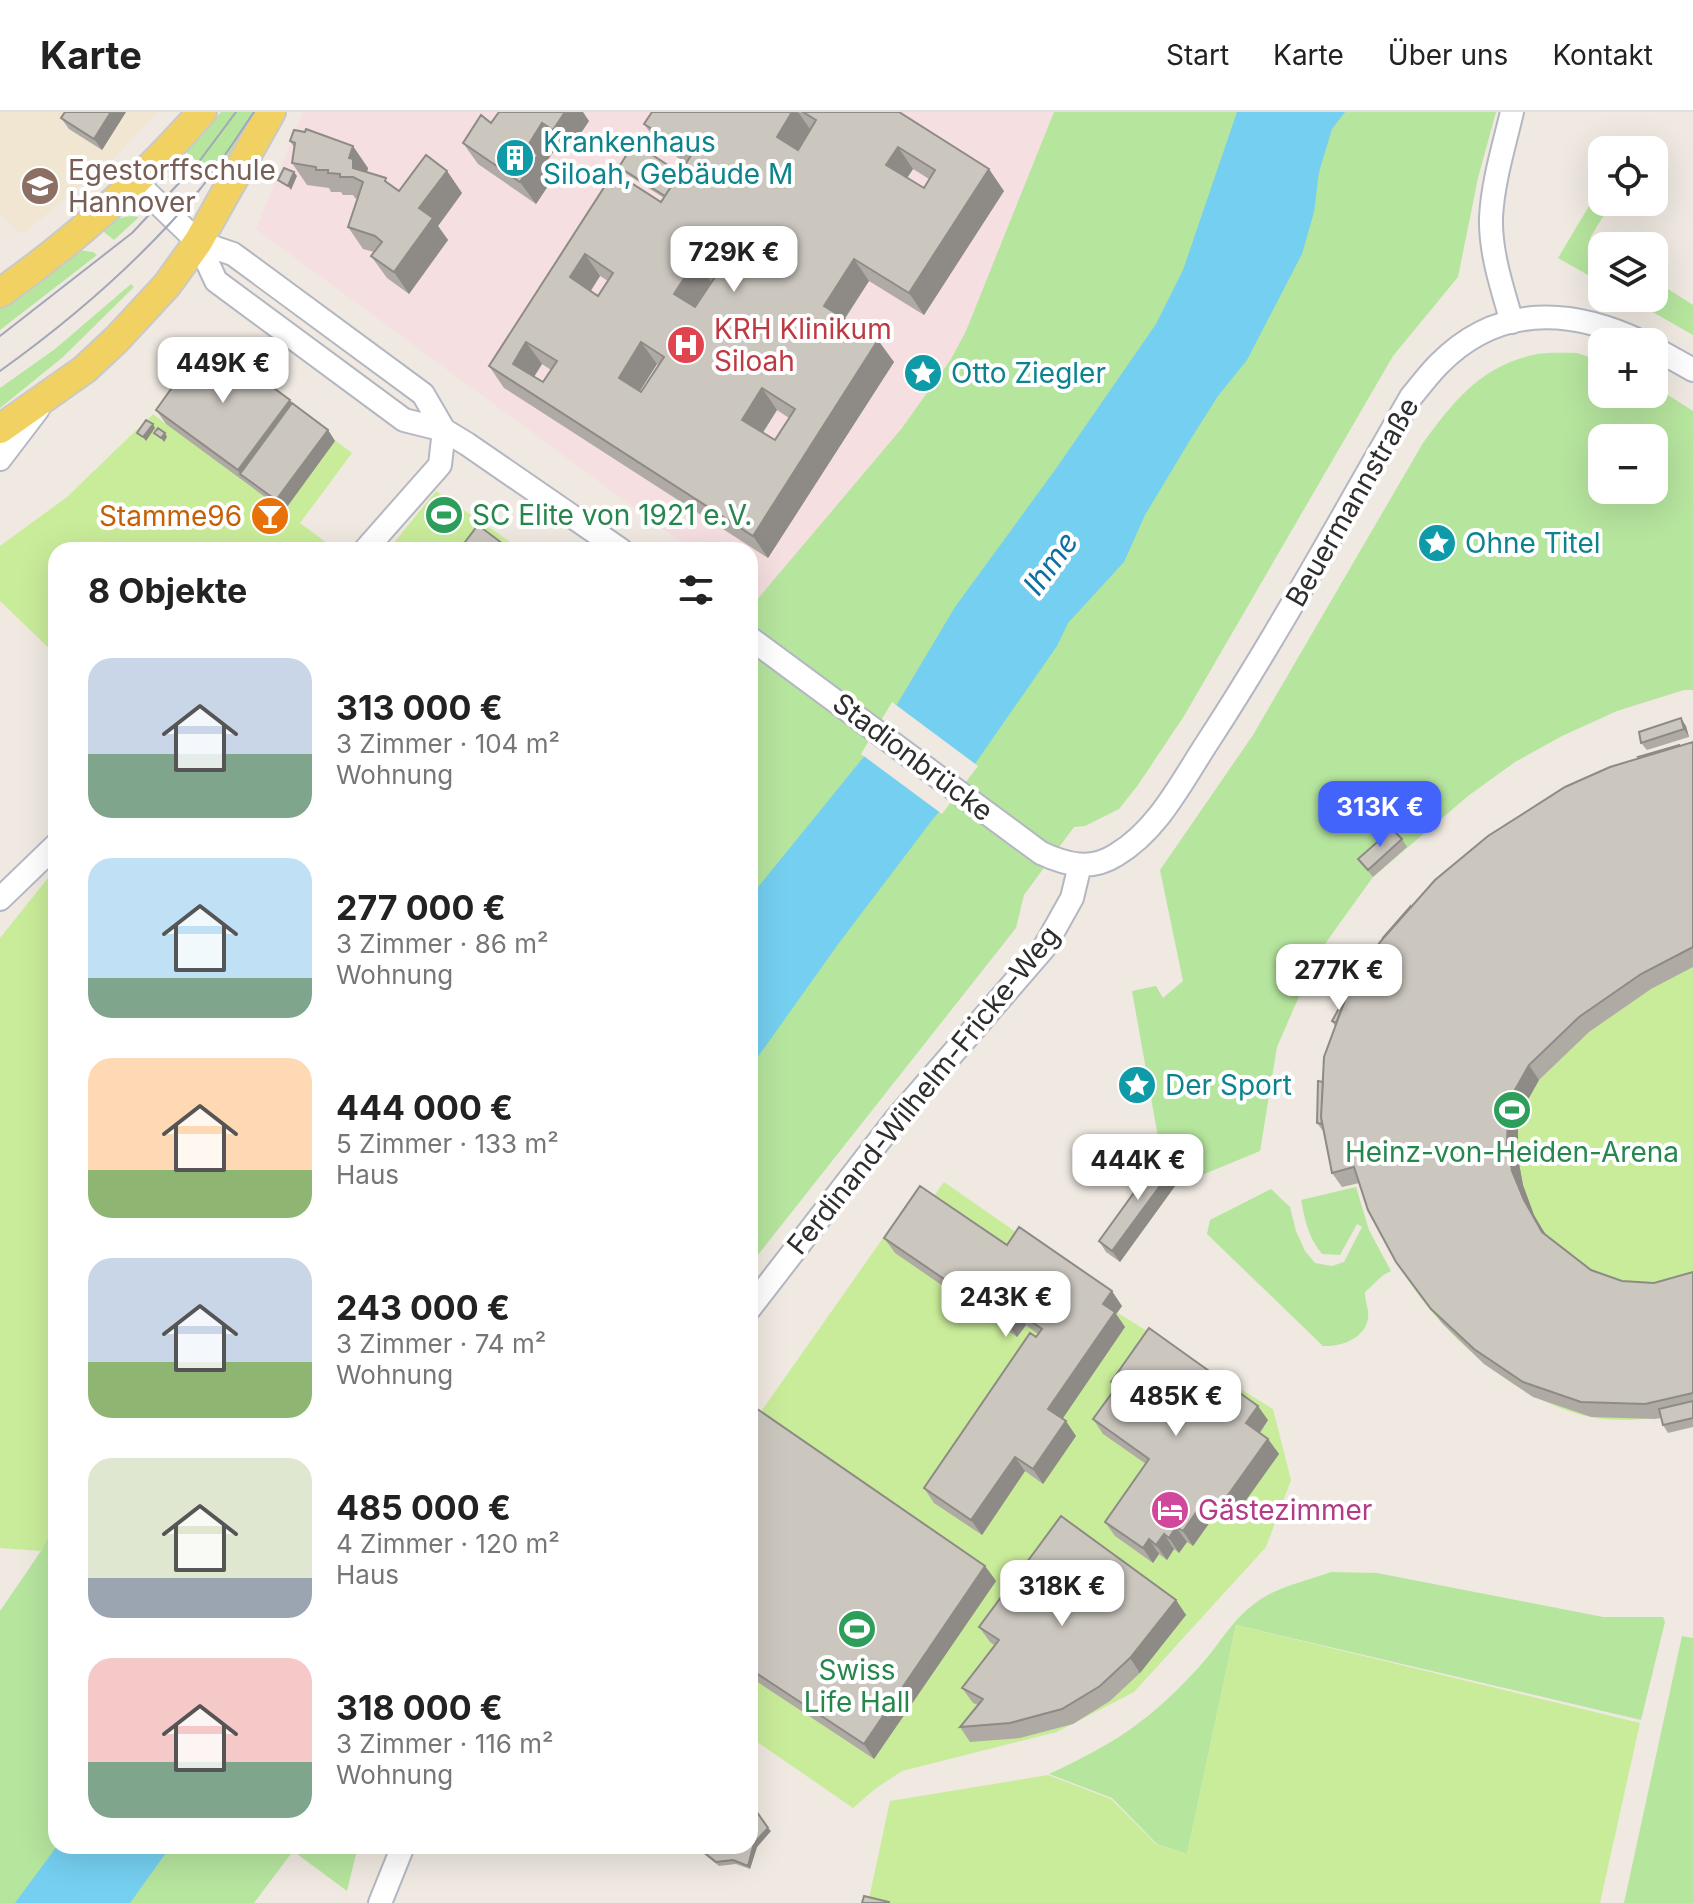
<!DOCTYPE html>
<html lang="de">
<meta charset="utf-8">
<style>
body{margin:0;font-family:Inter,sans-serif;background:#f6f6f6;color:#222;height:100vh;display:flex;flex-direction:column;font-size:30px;white-space:nowrap}
*{box-sizing:border-box;margin:0}
p{font-size:26px;color:#767676}
.icon{flex:none;width:44px;height:44px;fill:none;stroke:currentColor;stroke-width:2;stroke-linecap:round;stroke-linejoin:round}
.map{position:relative;flex:1;overflow:hidden}
.panel{position:absolute;left:48px;top:430px;width:710px;height:1312px;display:flex;flex-direction:column;background:#fff;border-radius:24px;box-shadow:0 8px 32px #0002}
.panel>*{flex:none}
.tools{position:absolute;left:1588px;top:24px;display:grid;gap:16px}
.tools a{display:grid;place-items:center;width:80px;height:80px;border-radius:16px;background:#fff;box-shadow:0 8px 32px #0002;font-size:40px}
.price{position:absolute;translate:-50% -68px;padding:0 18px;border-radius:16px;background:#fff;color:#222;font-size:26px;line-height:52px;filter:drop-shadow(0 2px 4px #0008)}
.price::after{content:'';position:absolute;left:50%;top:48px;width:24px;height:18px;margin-left:-12px;background:inherit;clip-path:polygon(0 0,100% 0,50% 100%)}
.price.selected{background:#4264fb;color:#fff}
ul{padding:0;list-style:none}
li{display:flex;align-items:center;gap:24px;height:200px;padding:0 40px}
li span{display:grid;place-items:center;flex:none;width:224px;height:160px;border-radius:24px;color:#555}
li>.icon{margin-inline-start:auto}
span .icon{width:96px;height:96px;fill:#fffc;stroke-width:1}
li b{font-size:34px}
h2{display:flex;justify-content:space-between;align-items:center;height:96px;padding:0 40px;font-size:34px}
header{display:flex;align-items:center;gap:48px;box-sizing:border-box;height:112px;padding:0 40px;background:#fff;border-bottom:2px solid #e0e0e0}
header strong{font-size:38px}
nav{display:flex;gap:44px;margin-inline-start:auto;font-size:28px}
.map>svg:first-child{display:block}
.education{fill:#f0e6d1}
.medical{fill:#f5dfe0}
.green{fill:#b6e59e;fill-rule:evenodd}
.pitch{fill:#c9ec9a}
.water{fill:#75cff0}
.pier{fill:#efe9e1}
.lines{fill:none;stroke-linecap:round;stroke-linejoin:round}
.minor-casing{stroke:#b4b7c1;stroke-width:26}
.major-casing{stroke:#c9c9c9;stroke-width:32}
.minor{stroke:#fff;stroke-width:22}
.major{stroke:#f2d163;stroke-width:28}
.tram{stroke:#a3a6b8;stroke-width:2}
.wall{fill:#afaba4;fill-rule:evenodd}
.shaded-wall{fill:#8e8b86}
.building{fill:#cbc7bf;stroke:#8e8b86;stroke-width:2;fill-rule:evenodd}
.labels{text-anchor:middle;dominant-baseline:central;stroke-width:8;stroke-linejoin:round;paint-order:stroke}
.culture-label{font-size:28px;fill:#0d838f;stroke:#fff;text-anchor:start}
.education-label{font-size:28px;fill:#785e54;stroke:#fff;text-anchor:start}
.health-label{font-size:28px;fill:#be3a42;stroke:#fff;text-anchor:start}
.street-label{font-size:28px;fill:#2e2e2e;stroke:#fff}
.leisure-label{font-size:28px;fill:#27864d;stroke:#fff}
.food-label{font-size:28px;fill:#c56008;stroke:#fff;text-anchor:end}
.hotel-label{font-size:28px;fill:#b23c85;stroke:#fff;text-anchor:start}
.water-label{font-size:30px;font-style:italic;fill:#0d6fa3;stroke:#fff}
</style>
<header>
<strong>Karte</strong>
<nav><a>Start</a><a>Karte</a><a>Über uns</a><a>Kontakt</a></nav>
</header>
<div class="map">
<svg width="1693" height="1791" viewBox="0 0 1693 1791">
<rect width="100%" height="100%" fill="#efe9e1"/>
<path class="education" d="M0,0H157L113,47L22,122L0,101Z"/>
<path class="medical" d="M303,0H1054L966,219L951,247L902,316L759,486L750,480V438H692L256,117Z"/>
<path class="green" d="M221,0H262L222,69L186,40Z
M1054,0H1496L1478,66L1458,165L1393,244L1184,604L1138,673L1119,697L1085,714L1074,715L1024,783L1016,816L750,1153V496L902,316L951,247L966,219Z
M1592,89L1607,98L1590,126L1602,134V171L1558,146Z
M131,104L139,105L114,128L100,117L114,107Z
M78,138L93,140L97,143L0,218V197Z
M1654,168L1693,193V223L1628,186H1654Z
M131,172L134,175L63,245L0,296V276L55,237Z
M1577,241L1602,249V282H1654V274L1693,299V578H1684L1617,599L1562,624L1515,650L1468,684L1373,765L1317,843L1277,935L1260,1039L1190,1068L1171,1054L1163,1053L1132,879L1156,874L1163,886L1183,869L1160,758L1253,623L1423,331C1452,291 1481,254 1533,243C1546,240 1562,241 1577,241ZM1602,326H1654V378H1602Z
M1356,1075L1369,1118L1391,1159C1379,1164 1375,1172 1365,1180C1365,1188 1367,1192 1368,1199C1371,1224 1343,1235 1323,1234L1207,1122L1210,1108L1271,1077L1290,1095L1296,1119L1305,1139L1315,1151L1332,1154L1344,1150L1362,1115L1357,1112L1340,1143L1322,1142C1308,1125 1305,1108 1301,1088Z
M56,1408V1734H358L347,1779L293,1739L254,1791H0V1499L41,1439Z
M1331,1460L1377,1461L1603,1505H1663L1665,1510L1641,1608L1236,1513L1187,1742L1157,1732L1112,1686L1049,1662C1114,1632 1151,1608 1199,1555C1222,1530 1231,1507 1261,1487C1281,1474 1309,1468 1331,1460Z
M1682,1524L1693,1526V1791H1624Z"/>
<path class="pitch" d="M218,242L352,341L300,411L327,431L322,438H56V543L0,489V434L67,385L153,302L166,312Z
M436,379L522,438H388Z
M1693,647V1298C1661,1306 1624,1312 1591,1305C1518,1290 1445,1226 1406,1165C1387,1135 1375,1103 1364,1070L1342,1075Z
M56,756V1408L41,1439L0,1436V826Z
M944,1070L1122,1194L1118,1201L1273,1297L1291,1368L1266,1435L1134,1580L1057,1620L902,1659L875,1677L853,1696L750,1625V1299L758,1304L916,1079L931,1088Z
M1236,1513L1640,1611L1600,1791H868L890,1689L1048,1663L1111,1687L1156,1732L1187,1742Z"/>
<path class="water" d="M1237,0H1345L1332,17L1319,60L1314,100L1302,142L1247,248L1218,284L1192,325L1145,403L1124,450L1068,511L1057,534L952,685L933,707L839,831L750,956V785L871,636L955,495L1055,358L1156,212L1183,158Z
M57,1734H171L130,1791H15Z"/>
<path class="pier" d="M892,590L978,654L942,702L861,642Z"/>
<g class="lines">
<g class="minor-casing">
<path id="minor" d="M1512,0C1504,34 1493,69 1491,105C1490,140 1502,176 1512,210
M136,70L198,130L216,169L404,308L444,318L467,332L621,438
M198,130L233,142L423,282L444,318
M1654,236L1693,258
M0,347L38,297
M365,438L440,353L444,318
M750,526L1041,741C1067,753 1091,759 1116,743C1158,718 1181,671 1207,631C1280,519 1344,401 1411,285C1420,274 1429,262 1439,252C1498,192 1571,196 1642,230
M0,787L56,733
M750,1196L896,1007L1044,836L1072,786L1080,753
M380,1791L403,1734"/>
</g>
<g class="major-casing">
<path id="major" d="M0,181C74,129 142,68 202,0
M0,317L85,257L117,227L167,173L198,130L271,0"/>
</g>
<use href="#minor" class="minor"/>
<use href="#major" class="major"/>
<path class="tram" d="M0,224L132,121L198,51L236,0
M0,259C74,206 143,146 201,76C220,52 237,25 254,0"/>
</g>
<path class="wall" d="M65,0H126L102,38L69,17L61,6Z
M652,0H899L1004,79L924,203L869,169L862,180L845,207L894,250L768,446L504,276L489,254L614,60L661,90L664,86L622,59L619,55L680,61L686,51L660,34L644,12ZM913,57L929,67L924,76L907,66ZM600,164L608,169L598,184L591,179ZM542,252L551,258L543,270L534,265ZM657,252L658,253L641,280L640,279ZM777,298L789,306L775,328L763,321Z
M589,9L568,40L558,33L545,52L554,65L536,92L478,52L463,31L491,11Z
M290,29L368,56L367,60L399,79L447,59L462,81L438,114L448,128L409,182L387,166L371,144L374,140L363,137L348,115L357,87L355,86L353,83H343L341,80H331L329,76L307,73L292,51L294,35Z
M292,291L328,318L335,329L284,399L166,312L156,298Z
M1686,614L1689,625L1647,638L1641,631Z
M1693,630V855L1651,877L1589,920L1539,968L1525,993L1518,1018V1046L1523,1073L1534,1103L1546,1123L1591,1158L1622,1169L1654,1171L1693,1160V1315L1668,1321L1663,1313L1661,1306L1655,1307L1591,1305L1533,1285L1484,1252L1442,1211L1396,1150L1359,1071L1342,1075L1332,1061L1323,1019L1317,1011L1323,970L1335,914L1332,909L1410,796L1680,634Z
M1402,727L1407,735L1373,765L1358,747Z
M1183,1063L1120,1150L1106,1140L1099,1129Z
M884,1126L1007,1133L1122,1194L1116,1202L1125,1215L1062,1307L1076,1324L1043,1372L1025,1359L982,1423L934,1391L924,1376L1038,1222L1026,1213L1017,1225L895,1141Z
M1111,1270L1268,1308L1260,1321L1268,1327L1279,1342L1229,1412L1215,1403L1193,1434L1187,1430L1179,1441L1174,1437L1167,1448L1159,1442L1153,1451L1115,1424L1105,1410L1146,1352L1103,1322L1093,1307L1115,1276Z
M750,1292L985,1454L996,1469L874,1647L750,1565Z
M1176,1488L1186,1503L1140,1561L1110,1589L1073,1612L1020,1626L970,1630L960,1615L978,1593L973,1591L962,1576L994,1533L990,1530L979,1515Z
M771,1719L757,1735L750,1757L736,1752L719,1754L699,1738L687,1734H750Z"/>
<path class="shaded-wall" d="M111,0H126L102,38L94,27Z
M565,0H583L589,9L568,40L553,18Z
M792,0H798L810,17L792,47L777,25Z
M542,11L558,33L545,52L554,65L536,92L520,70L527,35Z
M353,34L368,56L366,64L353,56L349,46Z
M898,35L913,57L901,75L886,53Z
M989,57L1004,79L924,203L909,181Z
M447,59L462,81L438,114L448,128L409,182L394,160L419,96Z
M294,60L297,64L291,78L288,74Z
M585,142L600,164L585,187L570,165Z
M854,147L869,169L839,215L824,194Z
M696,148L711,170L690,203L674,182Z
M878,228L894,250L768,446L753,424Z
M526,230L542,252L528,274L513,252Z
M641,230L657,252L634,288L619,266Z
M762,276L777,298L757,329L742,308Z
M290,288L300,303L240,362L238,358Z
M153,312L155,316L146,329L143,325Z
M328,318L335,329L284,399L276,388Z
M165,321L167,325L164,330L161,326Z
M1681,606L1686,614L1689,625L1684,617Z
M1529,953L1539,968L1525,993L1518,1018V1046L1523,1073L1534,1103L1553,1135L1542,1120L1524,1088L1512,1059L1507,1031L1508,1004L1515,978Z
M1176,1052L1183,1063L1120,1150L1112,1139Z
M1112,1179L1122,1194L1116,1202L1125,1215L1059,1312L1048,1297L1103,1192Z
M1015,1198L1026,1213L1017,1225L1007,1210Z
M1258,1294L1268,1308L1256,1326L1246,1311Z
M1066,1309L1076,1324L1043,1372L1033,1357Z
M1268,1327L1279,1342L1229,1412L1218,1397Z
M1015,1345L1025,1359L982,1423L971,1408Z
M1205,1388L1215,1403L1193,1434L1183,1419Z
M1176,1415L1187,1430L1179,1441L1169,1426Z
M1164,1422L1174,1437L1167,1448L1156,1433Z
M1149,1427L1159,1442L1153,1451L1143,1436Z
M985,1454L996,1469L874,1647L864,1632Z
M1176,1488L1186,1503L1140,1561L1130,1546Z
M768,1716L771,1719L757,1735L750,1757L748,1754L754,1731Z"/>
<path class="building" d="M65,0H111L94,27L61,6Z
M499,0H565L553,18L542,11L527,35L538,43L520,70L463,31L481,3L491,11Z
M652,0H792L777,25L798,38L816,8L803,0H899L989,57L909,181L854,147L847,158L824,194L878,228L753,424L489,254L614,60L661,90L692,42L644,12ZM898,35L935,58L924,76L886,53ZM585,142L613,161L598,184L570,165ZM696,148L717,162L695,195L674,182ZM526,230L557,249L543,270L513,252ZM641,230L664,245L641,280L619,266ZM762,276L795,297L775,328L742,308Z
M306,17L353,34L349,46L353,47V56L386,66L385,69L399,79L426,43L447,59L419,96L433,106L394,160L371,144L382,130L375,124L348,115L363,70L353,65H340V62L328,61V58H316V55L292,51L295,31L290,29L294,18L305,20Z
M634,31L680,61L665,84L619,55Z
M284,56L294,60L288,74L278,68Z
M207,227L290,288L238,358L156,298Z
M292,291L328,318L276,388L240,362Z
M146,308L153,312L143,325L137,321Z
M158,316L165,321L161,326L154,321Z
M478,413L511,438H459Z
M1681,606L1684,617L1641,631L1639,620Z
M1693,630V835L1641,862L1579,905L1529,953L1515,978L1508,1004L1507,1031L1512,1059L1524,1088L1542,1120L1591,1158L1622,1169L1654,1171L1693,1160V1281L1645,1292L1581,1290L1523,1270L1474,1237L1431,1197L1396,1150L1368,1098L1354,1055L1332,1061L1321,1005L1324,945L1348,880L1380,830L1435,768L1488,724L1565,675L1610,655Z
M1679,633V634L1639,646L1638,645Z
M1392,717L1402,727L1368,758L1358,747Z
M1410,795V796L1382,827Z
M1348,880L1336,911L1332,909Z
M1318,969L1323,970L1321,1005L1322,1012L1317,1011Z
M1162,1042L1176,1052L1112,1139L1099,1129Z
M920,1074L1007,1133L1019,1115L1112,1179L1103,1192L1115,1200L1048,1297L1066,1309L1033,1357L1015,1345L971,1408L924,1376L1030,1221L1036,1225L1042,1217L1015,1198L1007,1210L884,1126Z
M1149,1216L1258,1294L1246,1311L1268,1327L1218,1397L1205,1388L1183,1419L1176,1415L1169,1426L1164,1422L1156,1433L1149,1427L1143,1436L1105,1410L1149,1347L1093,1307L1117,1274L1111,1270Z
M1693,1289V1306L1663,1313L1659,1297Z
M750,1292L985,1454L864,1632L750,1557Z
M1061,1404L1176,1488L1130,1546L1100,1574L1062,1597L1010,1611L960,1615L983,1587L962,1576L999,1528L979,1515Z
M750,1690L768,1716L754,1731L748,1754L733,1748L716,1750L696,1734H750Z
M864,1784L889,1790V1791H862Z"/>
<defs>
<g id="building-disc" transform="scale(2)"><circle r="9.5" fill="#0f9aa8" stroke="#fff"/><path d="M-4-6H4V6H1V3H-1V6H-4ZM-2.5-4.3h1.7v1.8h-1.7ZM.8-4.3h1.7v1.8H.8ZM-2.5-1h1.7V.8h-1.7ZM.8-1h1.7V.8H.8Z" fill="#fff"/></g>
<g id="school-disc" transform="scale(2)"><circle r="9.5" fill="#8d6e63" stroke="#fff"/><path d="M0-5L7-2L0 1L-7-2ZM-4 1L0 2.5L4 1V4Q0 6-4 4Z" fill="#fff"/></g>
<g id="hospital-disc" transform="scale(2)"><circle r="9.5" fill="#e0444e" stroke="#fff"/><path d="M-5-5h3v3.5h4V-5h3V5h-3V1.5h-4V5h-3Z" fill="#fff"/></g>
<g id="sight-disc" transform="scale(2)"><circle r="9.5" fill="#0f9aa8" stroke="#fff"/><path d="M0-6L1.8-2.2L6-1.7L2.9 1.2L3.7 5.4L0 3.3L-3.7 5.4L-2.9 1.2L-6-1.7L-1.8-2.2Z" fill="#fff"/></g>
<g id="stadium-disc" transform="scale(2)"><circle r="9.5" fill="#2e9e5b" stroke="#fff"/><path d="M0-5a6.5 5 0 1 0 0 10a6.5 5 0 1 0 0-10ZM-3.5-1.8h7v3.6h-7Z" fill="#fff"/></g>
<g id="bar-disc" transform="scale(2)"><circle r="9.5" fill="#e8710a" stroke="#fff"/><path d="M-6-5H6L.8 .8V4.5H3.5V6h-7V4.5H-.8V.8Z" fill="#fff"/></g>
<g id="hotel-disc" transform="scale(2)"><circle r="9.5" fill="#d1479c" stroke="#fff"/><path d="M-6-4.5h1.5V1H6V5H4.5V3h-9V5H-6ZM-4 0a1.8 1.8 0 1 1 3.6 0ZM.5 0V-2.5h3Q6-2.5 6 0Z" fill="#fff"/></g>
</defs>
<g fill-rule="evenodd">
<use href="#building-disc" x="515" y="46"/>
<use href="#school-disc" x="40" y="74"/>
<use href="#hospital-disc" x="686" y="233"/>
<use href="#sight-disc" x="923" y="261"/>
<use href="#stadium-disc" x="444" y="403"/>
<use href="#bar-disc" x="270" y="404"/>
<use href="#sight-disc" x="1437" y="431"/>
<use href="#sight-disc" x="1137" y="973"/>
<use href="#stadium-disc" x="1512" y="998"/>
<use href="#hotel-disc" x="1170" y="1398"/>
<use href="#stadium-disc" x="857" y="1517"/>
</g>
<g class="labels">
<g class="culture-label">
<text x="543" y="30">Krankenhaus<tspan x="543" dy="32">Siloah, Gebäude M</tspan></text>
<text x="951" y="261">Otto Ziegler</text>
<text x="1465" y="431">Ohne Titel</text>
<text x="1165" y="973">Der Sport</text>
</g>
<g class="education-label">
<text x="68" y="58">Egestorffschule<tspan x="68" dy="32">Hannover</tspan></text>
</g>
<g class="health-label">
<text x="714" y="217">KRH Klinikum<tspan x="714" dy="32">Siloah</tspan></text>
</g>
<g class="street-label">
<text transform="translate(1352 390) rotate(-60)">Beuermannstraße</text>
<text transform="translate(913 645) rotate(37)">Stadionbrücke</text>
<text transform="translate(923 978) rotate(-51)">Ferdinand-Wilhelm-Fricke-Weg</text>
</g>
<g class="leisure-label">
<text x="472" y="403" text-anchor="start">SC Elite von 1921 e.V.</text>
<text x="1512" y="1040">Heinz-von-Heiden-Arena</text>
<text x="857" y="1558">Swiss<tspan x="857" dy="32">Life Hall</tspan></text>
</g>
<g class="food-label">
<text x="242" y="404">Stamme96</text>
</g>
<g class="hotel-label">
<text x="1198" y="1398">Gästezimmer</text>
</g>
<g class="water-label">
<text transform="translate(1050 451) rotate(-54)">Ihme</text>
</g>
</g>
</svg>
<div class="tools">
<a><svg class="icon" aria-label="locate" viewBox="0 0 24 24"><circle cx="12" cy="12" r="6"/><path d="M12 2v4M12 18v4M2 12h4M18 12h4"/></svg></a>
<a><svg class="icon" aria-label="layers" viewBox="0 0 24 24"><path d="M12 4l9 5-9 5-9-5zM3 14l9 5 9-5"/></svg></a>
<a>+</a>
<a>−</a>
</div>
<b class="price" style="left:734px;top:182px">729K €</b>
<b class="price" style="left:223px;top:293px">449K €</b>
<b class="price selected" style="left:1380px;top:737px">313K €</b>
<b class="price" style="left:1339px;top:900px">277K €</b>
<b class="price" style="left:1138px;top:1090px">444K €</b>
<b class="price" style="left:1006px;top:1227px">243K €</b>
<b class="price" style="left:1176px;top:1326px">485K €</b>
<b class="price" style="left:1062px;top:1516px">318K €</b>
<section class="panel">
<h2>8 Objekte<svg class="icon" aria-label="filters" viewBox="0 0 24 24"><path d="M4 7h16M4 17h16"/><circle cx="9" cy="7" r="2"/><circle cx="15" cy="17" r="2"/></svg></h2>
<ul>
<li><span style="background:linear-gradient(#c9d6e8 60%,#7fa58c 0)"><svg class="icon" aria-label="home" viewBox="0 0 24 24"><path d="M3 11l9-7 9 7M6 9v11h12V9"/></svg></span><div><b>313 000 €</b><p>3 Zimmer · 104 m²</p><p>Wohnung</p></div></li>
<li><span style="background:linear-gradient(#bfe0f5 75%,#7fa58c 0)"><svg class="icon" aria-label="home" viewBox="0 0 24 24"><path d="M3 11l9-7 9 7M6 9v11h12V9"/></svg></span><div><b>277 000 €</b><p>3 Zimmer · 86 m²</p><p>Wohnung</p></div></li>
<li><span style="background:linear-gradient(#ffd9b3 70%,#8fb573 0)"><svg class="icon" aria-label="home" viewBox="0 0 24 24"><path d="M3 11l9-7 9 7M6 9v11h12V9"/></svg></span><div><b>444 000 €</b><p>5 Zimmer · 133 m²</p><p>Haus</p></div></li>
<li><span style="background:linear-gradient(#c9d6e8 65%,#8fb573 0)"><svg class="icon" aria-label="home" viewBox="0 0 24 24"><path d="M3 11l9-7 9 7M6 9v11h12V9"/></svg></span><div><b>243 000 €</b><p>3 Zimmer · 74 m²</p><p>Wohnung</p></div></li>
<li><span style="background:linear-gradient(#dfe7d0 75%,#9aa5b1 0)"><svg class="icon" aria-label="home" viewBox="0 0 24 24"><path d="M3 11l9-7 9 7M6 9v11h12V9"/></svg></span><div><b>485 000 €</b><p>4 Zimmer · 120 m²</p><p>Haus</p></div></li>
<li><span style="background:linear-gradient(#f6c9c9 65%,#7fa58c 0)"><svg class="icon" aria-label="home" viewBox="0 0 24 24"><path d="M3 11l9-7 9 7M6 9v11h12V9"/></svg></span><div><b>318 000 €</b><p>3 Zimmer · 116 m²</p><p>Wohnung</p></div></li>
</ul>
</section>
</div>
